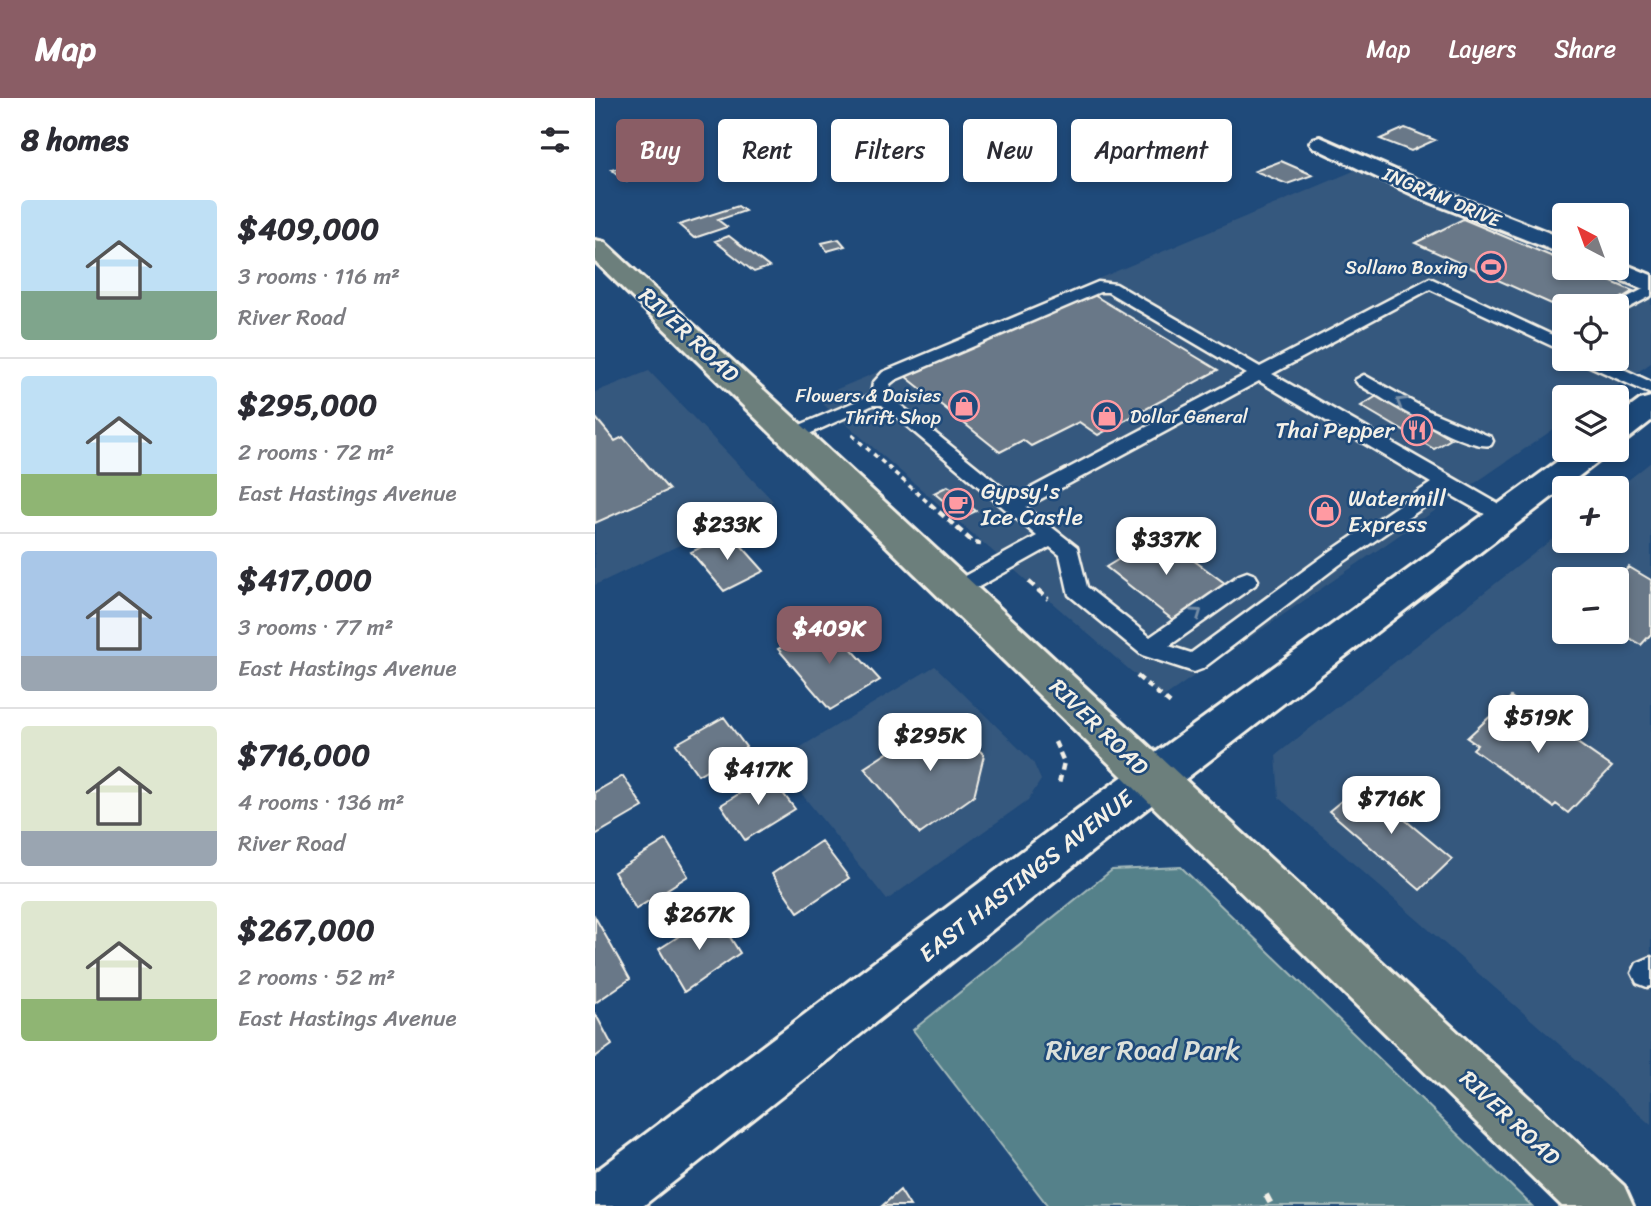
<!DOCTYPE html>
<meta charset="utf-8">
<style>
body{margin:0;font-family:Sriracha,sans-serif;background:#f2f2f3;color:#2b2b33;height:100vh;display:flex;flex-direction:column;font-size:26px;white-space:nowrap}
*{box-sizing:border-box;margin:0}
p{font-size:23px;color:#7c7c81}
.icon{flex:none;width:38px;height:38px;fill:none;stroke:currentColor;stroke-width:2;stroke-linecap:round;stroke-linejoin:round}
.map{position:relative;flex:1;overflow:hidden}
.sheet{display:flex;flex-direction:column;background:#fff;width:595px}
.sheet>*{flex:none}
.guide{position:absolute;left:21px;top:21px;width:665px;height:63px;display:flex;gap:14px}
.needle{width:46px;rotate:319deg}
.tools{position:absolute;left:957px;top:105px;display:grid;gap:14px}
.tools a{display:grid;place-items:center;width:77px;height:77px;border-radius:7px;background:#fff;box-shadow:0 4px 10px #0003;font-size:35px}
.price{position:absolute;translate:-50% -60px;padding:0 16px;border-radius:14px;background:#fff;color:#222;font-size:23px;line-height:46px;filter:drop-shadow(0 2px 4px #0008)}
.price::after{content:'';position:absolute;left:50%;top:42px;width:21px;height:16px;margin-left:-10px;background:inherit;clip-path:polygon(0 0,100% 0,50% 100%)}
.price.on{background:#8a5d65;color:#fff}
ul{padding:0;list-style:none}
li{display:flex;align-items:center;gap:21px;height:175px;padding:0 21px}
li+li{border-top:2px solid #e1e1e2}
li span{display:grid;place-items:center;flex:none;width:196px;height:140px;border-radius:7px;color:#555}
li>.icon{margin-inline-start:auto}
span .icon{width:84px;height:84px;fill:#fffc;stroke-width:1}
li b{font-size:30px}
h2{display:flex;justify-content:space-between;align-items:center;height:84px;padding:0 21px;font-size:30px}
.tag{padding:0 24px;border-radius:7px;background:#fff;box-shadow:0 4px 10px #0003;font-size:24px;line-height:63px}
.tag.on{background:#8a5d65;color:#fff}
header{display:flex;align-items:center;gap:42px;box-sizing:border-box;height:98px;padding:0 35px;background:#8a5d65;color:#fff}
header strong{font-size:33px}
nav{display:flex;gap:38px;margin-inline-start:auto;font-size:24px}
main{display:flex;flex:1;min-height:0}
.map>svg:first-child{display:block}
.built{fill:#35587e;fill-rule:evenodd}
.green{fill:#55818a;stroke:#a4b9b9;stroke-width:2}
.building{fill:#697888;stroke:#f4f1e8;stroke-width:2}
.lines{fill:none;stroke-linecap:round;stroke-linejoin:round}
.lane-casing{stroke:#f4f1e8;stroke-width:5}
.street-casing{stroke:#f4f1e8;stroke-width:6}
.secondary-casing{stroke:#f4f1e8;stroke-width:6}
.primary-casing{stroke:#f4f1e8;stroke-width:6}
.path-far2{stroke:#f4f1e8;stroke-width:3.5;stroke-dasharray:5 4.5;stroke-linecap:butt}
.path-far1{stroke:#f4f1e8;stroke-width:4.5;stroke-dasharray:7 5;stroke-linecap:butt}
.path{stroke:#f4f1e8;stroke-width:6;stroke-dasharray:9 7;stroke-linecap:butt}
.lane{fill:#1f4a7a;fill-rule:evenodd}
.street{fill:#1f4a7a;fill-rule:evenodd}
.secondary{fill:#1f4a7a;fill-rule:evenodd}
.primary{fill:#6c7f7c;fill-rule:evenodd}
.oneway{stroke:#748da6}
.labels{text-anchor:middle;dominant-baseline:central;stroke-width:5;stroke-linejoin:round;paint-order:stroke}
.far-street-label{font-size:19px;fill:#f4f1e8;stroke:#1f4a7a}
.far-poi-label{font-size:19px;fill:#f4f1e8;stroke:#1f4a7a;text-anchor:end}
.street-label{font-size:23px;fill:#f4f1e8;stroke:#1f4a7a}
.poi-label{font-size:23px;fill:#f4f1e8;stroke:#1f4a7a;text-anchor:start}
.near-park-label{font-size:28px;fill:#dce0da;stroke:#1f4a7a}
</style>
<header>
<strong>Map</strong>
<nav><a>Map</a><a>Layers</a><a>Share</a></nav>
</header>
<main>
<section class="sheet">
<h2>8 homes<svg class="icon" aria-label="filters" viewBox="0 0 24 24"><path d="M4 7h16M4 17h16"/><circle cx="9" cy="7" r="2"/><circle cx="15" cy="17" r="2"/></svg></h2>
<ul>
<li><span style="background:linear-gradient(#bfe0f5 65%,#7fa58c 0)"><svg class="icon" aria-label="home" viewBox="0 0 24 24"><path d="M3 11l9-7 9 7M6 9v11h12V9"/></svg></span><div><b>$409,000</b><p>3 rooms · 116 m²</p><p>River Road</p></div></li>
<li><span style="background:linear-gradient(#bfe0f5 70%,#8fb573 0)"><svg class="icon" aria-label="home" viewBox="0 0 24 24"><path d="M3 11l9-7 9 7M6 9v11h12V9"/></svg></span><div><b>$295,000</b><p>2 rooms · 72 m²</p><p>East Hastings Avenue</p></div></li>
<li><span style="background:linear-gradient(#a9c7e8 75%,#9aa5b1 0)"><svg class="icon" aria-label="home" viewBox="0 0 24 24"><path d="M3 11l9-7 9 7M6 9v11h12V9"/></svg></span><div><b>$417,000</b><p>3 rooms · 77 m²</p><p>East Hastings Avenue</p></div></li>
<li><span style="background:linear-gradient(#dfe7d0 75%,#9aa5b1 0)"><svg class="icon" aria-label="home" viewBox="0 0 24 24"><path d="M3 11l9-7 9 7M6 9v11h12V9"/></svg></span><div><b>$716,000</b><p>4 rooms · 136 m²</p><p>River Road</p></div></li>
<li><span style="background:linear-gradient(#dfe7d0 70%,#8fb573 0)"><svg class="icon" aria-label="home" viewBox="0 0 24 24"><path d="M3 11l9-7 9 7M6 9v11h12V9"/></svg></span><div><b>$267,000</b><p>2 rooms · 52 m²</p><p>East Hastings Avenue</p></div></li>
</ul>
</section>
<div class="map">
<svg width="1056" height="1108" viewBox="0 0 1056 1108">
<rect width="100%" height="100%" fill="#1f4a7a"/>
<filter id="ink" filterUnits="userSpaceOnUse"><feTurbulence type="fractalNoise" baseFrequency=".0143" numOctaves="2"/><feDisplacementMap in="SourceGraphic" scale="14" xChannelSelector="R" yChannelSelector="G"/><feConvolveMatrix kernelMatrix="1 2 1 2 8 2 1 2 1" color-interpolation-filters="sRGB"/></filter>
<g filter="url(#ink)">
<path class="built" d="M761,72L969,159L970,170H995L1056,195V265L1006,299H970L969,324L567,600L221,300ZM970,208H1022V261H970Z
M54,273L178,403L0,487V294Z
M1056,364V1027L684,700L681,657L969,432L970,443H1022V391ZM970,481H1022V534H970Z
M340,568L438,664L446,682L433,702L292,802L181,664Z"/>
<path class="green" d="M586,769L937,1108H453L318,932L517,772Z"/>
<path class="building" d="M810,30L840,42L816,53L785,41Z
M190,47L209,59L179,68L160,55Z
M43,59L49,63L64,59L78,69L31,83L17,72L31,68L26,64Z
M686,63L718,77L692,86L660,73Z
M143,108L150,113L123,122L132,129L99,140L84,127Z
M868,121L970,164V170H984L1038,193L1013,208L974,207L968,211L820,145Z
M134,138L174,169L159,174L120,143Z
M244,141L250,148L232,153L227,145Z
M497,196L623,272L503,337L484,324L436,348L428,342L405,354L310,278Z
M782,298L856,341L839,351L766,308Z
M0,319L20,343L28,339L74,392L0,425Z
M353,388L369,397L365,400L381,413L368,419L339,395Z
M135,435L169,473L129,493L96,454Z
M564,437L631,486L578,522L511,469Z
M1034,469L1056,482V536L1046,547L1022,533L1021,481Z
M232,524L285,582L235,612L183,551Z
M916,599L1017,669L973,715L961,706L958,709L878,651L882,647L872,640Z
M351,617L389,657L379,698L325,736L269,670Z
M129,619L151,649L103,677L81,646Z
M174,677L200,711L150,742L126,707Z
M28,678L48,709L0,737V694Z
M767,686L857,761L825,792L734,713Z
M71,742L93,778L41,811L19,774Z
M226,743L254,780L203,814L177,776Z
M120,815L145,855L89,894L64,851Z
M0,819L35,881L0,905Z
M0,915L17,947L0,959Z
M305,1092L315,1108H287Z"/>
<g class="lines">
<g class="lane-casing">
<path id="lane" d="M835,180L970,243V254L835,191L677,276L916,413L919,418L916,423H902L851,394L744,467L607,571L599,574L547,557L474,497L465,457L455,449L371,496L363,499L355,496L352,491L355,486L442,438L287,307H278L205,340H193L190,336L193,332L276,297L278,285L288,274L503,184L521,186L665,269ZM505,194H513L652,276L419,399L293,297L295,286L300,282ZM664,283L836,385L730,457L596,555L574,548L660,487L663,482L660,477L652,474L644,477L555,539L492,489L482,449L431,409Z
M1056,187V198L1022,216V208H1016Z
M986,261H1007L1056,284V296L988,265Z
M769,277L834,313L896,339L898,343L896,347C871,353 787,300 763,286L760,282Z
M1056,859V888L1052,889L1042,885L1037,875L1042,865Z"/>
</g>
<g class="street-casing">
<path id="street" d="M725,39L848,93L970,141V157L832,103L718,49L715,45L718,41Z
M1022,163L1056,177V194L1009,175L1005,170H1022Z"/>
</g>
<g class="secondary-casing">
<path id="secondary" d="M1056,299V323L1033,341L1022,343V319L1045,302Z
M978,352H1014L1009,359L515,739L48,1108H0V1074L483,711Z"/>
</g>
<g class="primary-casing">
<path id="primary" d="M0,142L9,144L1029,1088L1038,1108H967L0,163Z"/>
</g>
<path class="path-far2" d="M257,337L337,408"/>
<path class="path-far1" d="M335,406L379,445L386,446
M434,484L453,501
M542,578L577,607
M460,644L469,664L464,686"/>
<path class="path" d="M671,1097L677,1108"/>
<use href="#lane" class="lane"/>
<use href="#street" class="street"/>
<use href="#secondary" class="secondary"/>
<use href="#primary" class="primary"/>
</g>
<defs><path id="oneway-chevron" d="M-2-3.5L2.5 0L-2 3.5" fill="none" stroke-width="1.6" stroke-linecap="round" stroke-linejoin="round" transform="scale(1.75)"/></defs>
<g class="oneway">
<use href="#oneway-chevron" transform="translate(806 304) rotate(-149)"/>
<use href="#oneway-chevron" transform="translate(602 515) rotate(-35)"/>
</g>
</g>
<defs>
<g id="stadium-ring" transform="scale(1.575)"><circle r="9.5" fill="#1f4a7a" stroke="#ff9aa2" stroke-width="1.5"/><path d="M0-5a6.5 5 0 1 0 0 10a6.5 5 0 1 0 0-10ZM-3.5-1.8h7v3.6h-7Z" fill="#ff9aa2"/></g>
<g id="shop-ring" transform="scale(1.575)"><circle r="9.5" fill="#1f4a7a" stroke="#ff9aa2" stroke-width="1.5"/><path d="M-5-2.5h2.3a2.7 3.5 0 0 1 5.4 0H5L5.5 6h-11ZM-1.5-2.5h3a1.5 2.3 0 0 0-3 0Z" fill="#ff9aa2"/></g>
<g id="restaurant-ring" transform="scale(1.575)"><circle r="9.5" fill="#1f4a7a" stroke="#ff9aa2" stroke-width="1.5"/><path d="M-5-6h1v4h1v-4h1v4h1v-4h1v5L-1.5 .5V6h-2V.5L-5-1ZM5-6V6H3V1.5H1.5Q1.5-4 5-6Z" fill="#ff9aa2"/></g>
<g id="cafe-ring" transform="scale(1.575)"><circle r="9.5" fill="#1f4a7a" stroke="#ff9aa2" stroke-width="1.5"/><path d="M-5.5-4.5H6V0H3Q3 3.5 0 3.5H-2.5Q-5.5 3.5-5.5 0ZM3-3.2v2h1.7v-2ZM-6 4.5H4V6H-6Z" fill="#ff9aa2"/></g>
</defs>
<g fill-rule="evenodd">
<use href="#stadium-ring" x="896" y="169"/>
<use href="#shop-ring" x="369" y="308"/>
<use href="#shop-ring" x="512" y="318"/>
<use href="#restaurant-ring" x="822" y="332"/>
<use href="#cafe-ring" x="363" y="406"/>
<use href="#shop-ring" x="730" y="413"/>
</g>
<g class="labels">
<g class="far-street-label">
<text transform="translate(847 99) rotate(23)">INGRAM DRIVE</text>
</g>
<g class="far-poi-label">
<text x="873" y="169">Sollano Boxing</text>
<text x="346" y="297">Flowers &amp; Daisies<tspan x="346" dy="22">Thrift Shop</tspan></text>
<text x="535" y="318" text-anchor="start">Dollar General</text>
</g>
<g class="street-label">
<text transform="translate(94 237) rotate(43)">RIVER ROAD</text>
<text transform="translate(504 629) rotate(44)">RIVER ROAD</text>
<text transform="translate(431 778) rotate(-38)">EAST HASTINGS AVENUE</text>
<text transform="translate(915 1020) rotate(43)">RIVER ROAD</text>
</g>
<g class="poi-label">
<text x="799" y="332" text-anchor="end">Thai Pepper</text>
<text x="386" y="393">Gypsy's<tspan x="386" dy="26">Ice Castle</tspan></text>
<text x="753" y="400">Watermill<tspan x="753" dy="26">Express</tspan></text>
</g>
<g class="near-park-label">
<text x="548" y="951">River Road Park</text>
</g>
</g>
</svg>
<div class="tools">
<a><svg class="needle" viewBox="-14 -14 28 28"><path d="M0-13l5 13h-10z" fill="#e53935"/><path d="M0 13l5-13h-10z" fill="#7c7c81"/></svg></a>
<a><svg class="icon" aria-label="locate" viewBox="0 0 24 24"><circle cx="12" cy="12" r="6"/><path d="M12 2v4M12 18v4M2 12h4M18 12h4"/></svg></a>
<a><svg class="icon" aria-label="layers" viewBox="0 0 24 24"><path d="M12 4l9 5-9 5-9-5zM3 14l9 5 9-5"/></svg></a>
<a>+</a>
<a>−</a>
</div>
<b class="price" style="left:132px;top:464px">$233K</b>
<b class="price" style="left:571px;top:479px">$337K</b>
<b class="price on" style="left:234px;top:568px">$409K</b>
<b class="price" style="left:943px;top:657px">$519K</b>
<b class="price" style="left:335px;top:675px">$295K</b>
<b class="price" style="left:163px;top:709px">$417K</b>
<b class="price" style="left:796px;top:738px">$716K</b>
<b class="price" style="left:104px;top:854px">$267K</b>
<div class="guide">
<a class="tag on">Buy</a>
<a class="tag">Rent</a>
<a class="tag">Filters</a>
<a class="tag">New</a>
<a class="tag">Apartment</a>
</div>
</div>
</main>
